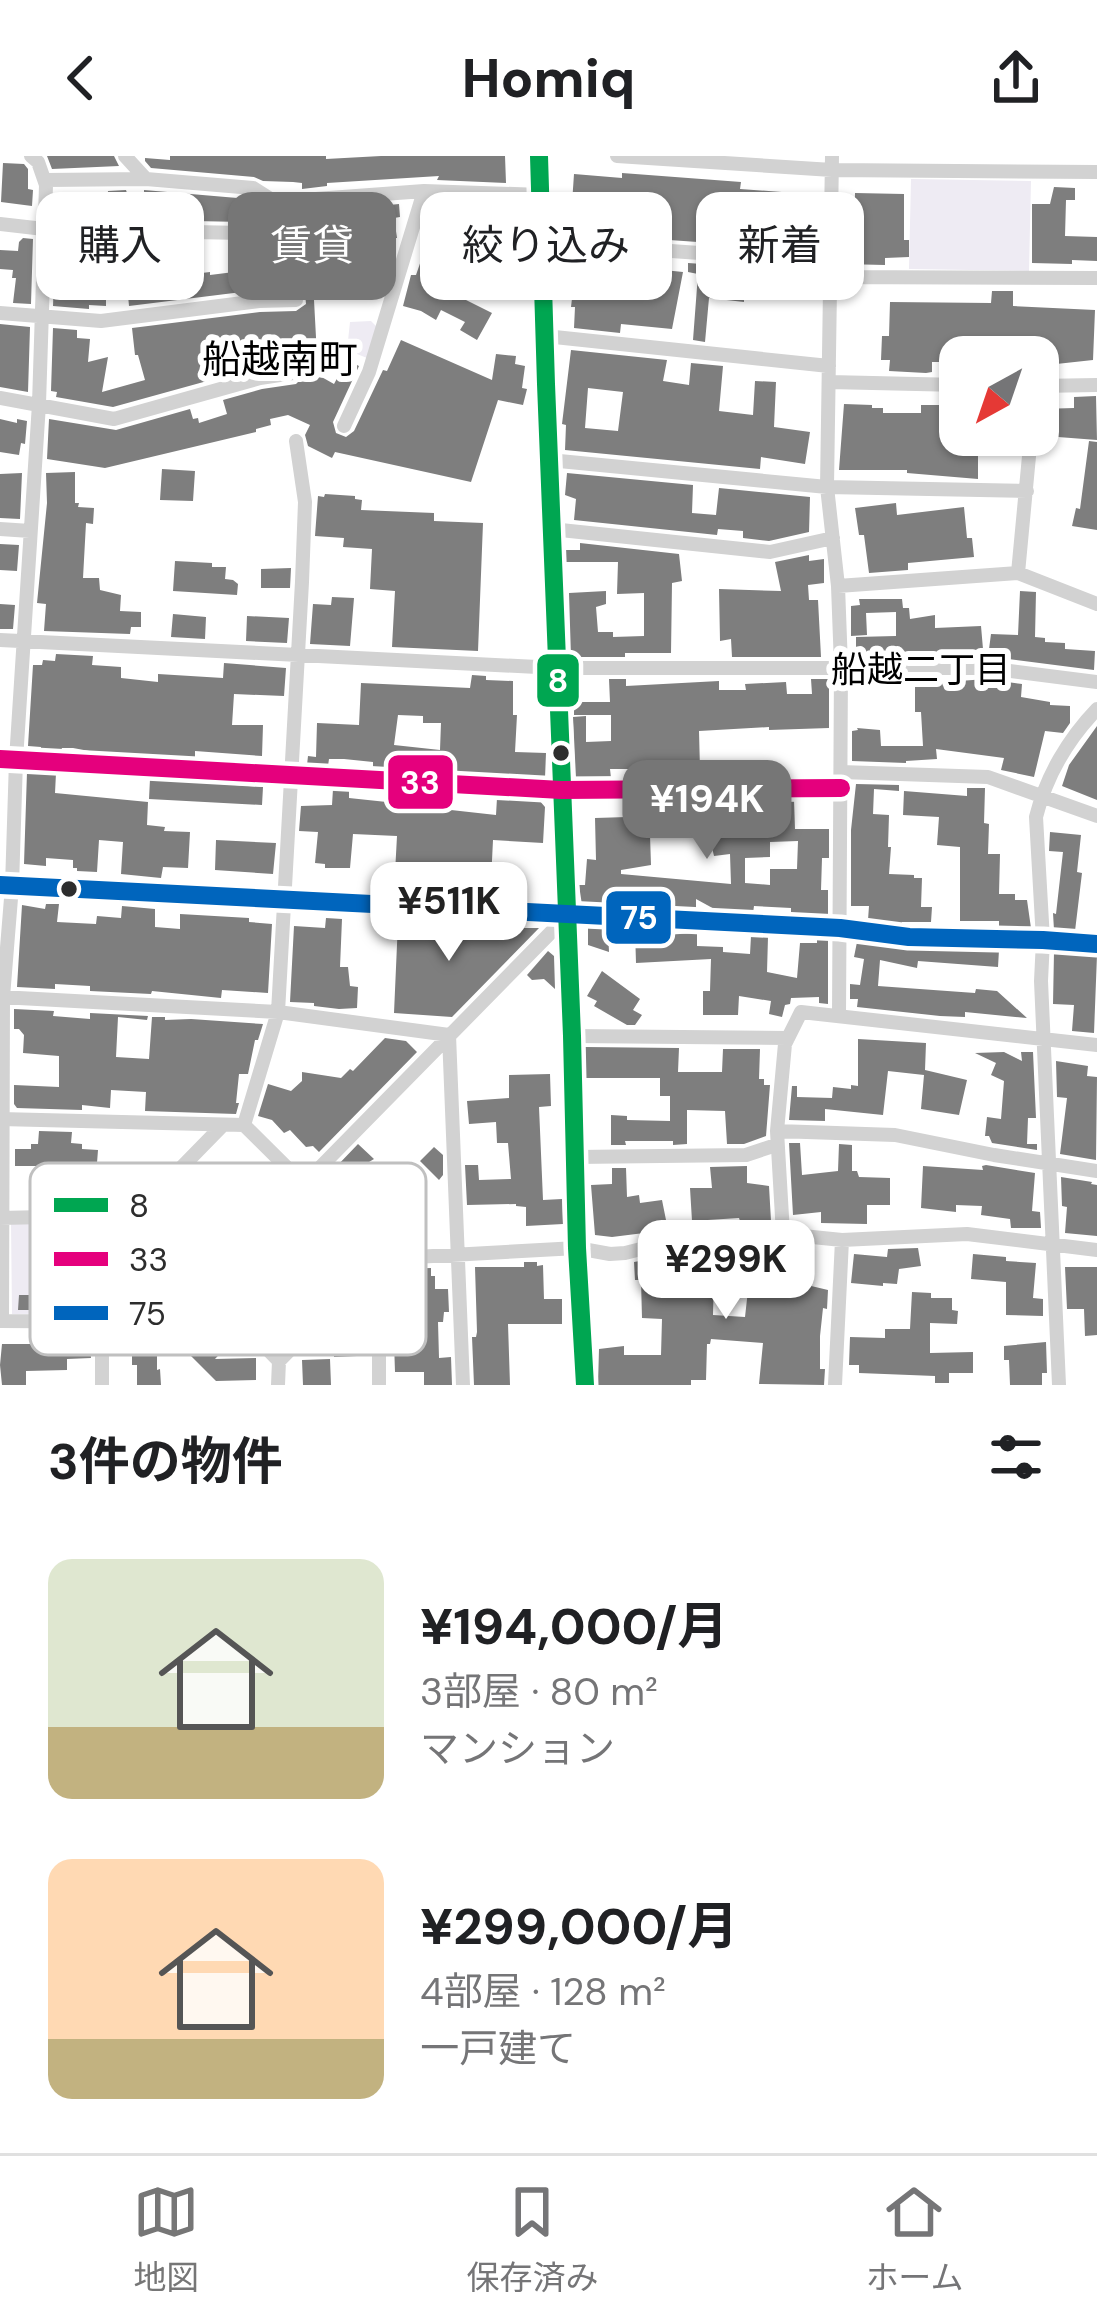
<!DOCTYPE html>
<html lang="ja">
<meta charset="utf-8">
<style>
body{margin:0;font-family:"DM Sans","Noto Sans JP",sans-serif;background:#f6f6f6;color:#202124;height:100vh;display:flex;flex-direction:column;font-size:45px;white-space:nowrap}
*{box-sizing:border-box;margin:0}
p{font-size:39px;color:#757577}
.icon{flex:none;width:66px;height:66px;fill:none;stroke:currentColor;stroke-width:2;stroke-linecap:round;stroke-linejoin:round}
.map{position:relative;height:1229px;overflow:hidden}
.drawer{display:flex;flex-direction:column;background:#fff;flex:1}
.drawer>*{flex:none}
.banner{position:absolute;left:36px;top:36px;width:1026px;height:108px;display:flex;gap:24px}
.needle{width:78px;rotate:220deg}
.buttons{position:absolute;left:939px;top:180px;display:grid;gap:24px}
.buttons a{display:grid;place-items:center;width:120px;height:120px;border-radius:24px;background:#fff;box-shadow:0 3px 9px #0004;font-size:60px}
.price{position:absolute;translate:-50% -102px;padding:0 27px;border-radius:24px;background:#fff;color:#222;font-size:39px;line-height:78px;filter:drop-shadow(0 3px 6px #0008)}
.price::after{content:'';position:absolute;left:50%;top:72px;width:36px;height:27px;margin-left:-18px;background:inherit;clip-path:polygon(0 0,100% 0,50% 100%)}
.price.on{background:#767676;color:#fff}
ul{padding:0;list-style:none}
li{display:flex;align-items:center;gap:36px;height:300px;padding:0 48px}
li span{display:grid;place-items:center;flex:none;width:336px;height:240px;border-radius:24px;color:#555}
li>.icon{margin-inline-start:auto}
span .icon{width:144px;height:144px;fill:#fffc;stroke-width:1}
li b{font-size:51px}
h2{display:flex;justify-content:space-between;align-items:center;height:144px;padding:0 48px;font-size:51px}
.tag{padding:0 42px;border-radius:24px;background:#fff;box-shadow:0 3px 9px #0004;font-size:42px;line-height:108px}
.tag.on{background:#767676;color:#fff}
header{display:flex;justify-content:space-between;align-items:center;height:156px;padding:0 48px;background:#fff;font-size:54px;font-weight:800}
.tab-bar{display:flex;justify-content:space-around;align-items:center;height:168px;border-top:3px solid #e0e0e0;background:#fff;font-size:33px;color:#757577}
.tab-bar a{display:grid;justify-items:center;gap:6px}
.tab-bar .on{color:#767676}
.map>svg:first-child{display:block}
.green{fill:#eeebf3}
.building{fill:#7e7e7e;fill-rule:evenodd}
.lines{fill:none;stroke-linecap:round;stroke-linejoin:round}
.minor{stroke:#d2d2d2;stroke-width:14}
.tertiary{stroke:#d2d2d2;stroke-width:16}
.bus-1-casing{stroke:#fff;stroke-width:27}
.bus-2-casing{stroke:#fff;stroke-width:27}
.bus-3-casing{stroke:#fff;stroke-width:27}
.bus-1{stroke:#00a651;stroke-width:18}
.bus-2{stroke:#e5007d;stroke-width:18}
.bus-3{stroke:#0065bd;stroke-width:18}
.bus-dot{fill:#2d2d2d;stroke:#fff;stroke-width:4.5}
.labels{text-anchor:middle;dominant-baseline:central;stroke-width:12;stroke-linejoin:round;paint-order:stroke}
.neighbourhood-label{font-size:36px;fill:#000;stroke:#fff}
.quarter-label{font-size:39px;fill:#000;stroke:#fff}
.key{fill:#fff;stroke:#c0c0c0;stroke-width:3}
.key-label{font-size:33px;fill:#2d2d2d}
.line-badge{stroke:#fff;stroke-width:4.5}
.badge-label{font-size:33px;text-anchor:middle;font-weight:bold;fill:#fff}
</style>
<header><svg class="icon" aria-label="back" viewBox="0 0 24 24"><path d="M15 5l-7 7 7 7"/></svg>Homiq<svg class="icon" aria-label="share" viewBox="0 0 24 24"><path d="M12 15V3M7 8l5-5 5 5M5 13v7h14v-7"/></svg></header>
<div class="map">
<svg width="1097" height="1229" viewBox="0 0 1097 1229">
<rect width="100%" height="100%" fill="#fff"/>
<path class="green" d="M911,23L1031,25L1029,115L909,113Z
M371,165L377,171L367,202L347,194L350,166Z
M124,1065L133,1067L140,1072L193,1128L172,1149L150,1157L12,1158L11,1066Z"/>
<path class="building" d="M47,0H114L119,10L52,13Z
M170,0H326V3L381,0H505L506,27L437,24L439,20L327,27V30L302,33V27L293,26L263,25L254,21L151,12L145,5V2L170,4Z
M3,7L24,8L28,13V33L33,34L32,50L1,46Z
M622,17L741,26L740,33L795,37L793,64L812,66L810,84H777V91L761,90V85L726,82V88L570,77L574,18L622,22Z
M1054,31L1075,32V44H1066L1065,80L1097,81V105L1072,104V108L1032,107V48H1050Z
M126,34L136,64L56,60L57,46L107,44L108,35Z
M144,34L249,43L274,57L311,55L313,118L350,115V109L372,107L369,51L399,48L400,61L394,62L397,82H391L390,110H380V133L349,134L350,141L314,144L318,219L334,228L347,204L359,210L333,266L336,277L346,281L354,275L383,214L387,215L401,184L492,224L496,198L516,200L515,208L525,210L522,232L527,233L523,249L498,244L471,326L335,296L332,302L308,290L305,279L310,269L288,259L270,263L271,269L256,273V276L105,312L47,303L49,263L116,274L190,253L193,263L198,262L199,267L227,258L223,244L262,233L296,228L304,220L302,211L296,206L258,211L113,251L56,241L57,236L51,235L53,172L77,174V182L90,183L88,206L108,201L102,236L145,224L138,199H135L132,172L260,156L296,155L306,148L305,137L296,133L258,134L129,150L123,86L185,87V119L210,116V119L242,115L243,88L289,89L297,85L299,79L297,72L288,67L144,64Z
M855,37L904,38V84H909V101L885,102V109L843,108L844,85H854Z
M432,47H444L443,52L480,63V48L504,49V69H493L482,94H476L466,113L471,115L458,140L492,157L477,184L460,174L465,166L441,154L436,164L421,155L403,150L411,119H416L434,67L427,65Z
M23,82L33,83L31,148L13,147L16,122H12L13,114L0,113V94L18,95L19,86Z
M84,92L106,93V150L89,149V153L53,150L55,95L84,96Z
M577,100L645,104L644,112L683,116L672,173L621,168L620,177L574,172L575,151H571L573,134L561,133L564,103L577,104Z
M525,105L526,130L504,129L506,117L503,116L502,106Z
M688,107L744,111L743,120L761,122L760,144L744,142V146L709,142L705,186L693,184L698,118L688,116Z
M790,122H815V141L790,140Z
M992,135H1013V150L1095,154L1093,204L1038,210V201H960V206H932V216L926,217L889,215L890,204H881L882,180H889L890,146L991,147Z
M0,168L30,171L28,236L0,231Z
M571,194L667,204L663,225L689,229L691,207L723,210L719,255L753,259L755,225L776,226L774,271L810,276L805,308L761,301L760,313L565,294L566,269L562,268ZM588,232L623,236L618,275L585,272Z
M1096,240L1097,284L1045,280L1046,271H1041V253L1074,252V241Z
M844,248L872,249V252H883V257H921V249H942V255L960,256V279H978V323L907,317V314H839Z
M0,263L17,267V263L27,265L25,288L21,287L19,299L0,296Z
M1089,285L1097,286V374L1072,370L1076,352L1080,353Z
M162,313L195,315L193,345L160,344Z
M75,316V347H79L78,351L94,352L93,368L86,367L83,422H99L100,434L121,439L120,455L141,456V471H131L130,478L44,475L46,448L37,447L47,347L46,317Z
M22,317L20,363L0,362V318Z
M567,317L693,329L692,357L716,359L719,332L810,341L809,376L769,385L743,382V375L718,373L717,379L574,364L576,343L565,339Z
M325,338L355,340V343L362,344L361,354L434,357V365L483,367L478,495L392,491L395,435L370,433L372,393L343,391L344,382L315,380L318,340L324,341Z
M896,347L897,359L964,351L967,382H972L974,401L908,407V414L869,417L864,379H859L855,352Z
M580,387L679,398L682,425L672,427L671,497H625V501H571L569,437L606,435V448L596,451L598,476H613V481L644,480V437L617,438L618,406H566L565,394H580Z
M0,388L19,389L17,415L0,414Z
M809,399V405L824,403V427L808,429L809,444H818L821,501H732L731,483L720,485L719,433L781,435L775,406Z
M175,405L212,407V411H226L225,423L233,424L238,428L237,439L173,435Z
M291,412L290,432H261V413Z
M1020,435L1036,436L1035,481L1045,482V486L1065,487V493L1095,495L1094,514L978,499L856,501V481L896,480V456L866,457L867,479L851,480V450L860,449L859,443H902L903,452H909L910,463L935,459V472L981,470L983,493H989L991,478L1018,479Z
M332,441L354,442L350,490L310,488L313,448L331,449Z
M0,448L15,449L13,473H0Z
M173,458L206,461L205,483L171,481Z
M247,460L289,462L287,487L246,485Z
M56,498L93,500L92,509L121,511V522L158,526V518L223,522L224,507L286,512L284,540L234,538L232,569H263L262,600L195,595V602L100,597L73,592H62L61,595L41,594V591L28,590L33,509H42L43,504L55,505Z
M472,519L486,520V524L513,525V559H517L515,596L546,597L545,622L394,614L373,611V606L344,603H329L328,610L307,609L308,600L316,601L317,567L359,569L361,527L470,532ZM398,559L423,560V567H441L440,594L394,589Z
M609,523H626V530L719,525V534H746L745,528L786,526L787,538H812L811,523H829V572L769,574V571L699,575L700,613H610L611,622H576L573,561L586,560V586L611,585V559H574V546H610Z
M915,523H946V526L986,523L1022,528L1021,541L1050,546V549L1070,550V567L1063,577L1045,575L1034,621L1001,614L1004,602L936,593L937,603L906,605V607L852,605V575L858,574L857,572L880,574L881,590H923L921,556H915Z
M1097,570V644L1062,630L1069,609Z
M27,616L56,617L55,637L148,646L147,669L165,671L164,675L190,676L188,712L163,711L161,722L121,718L123,686L99,684L97,716L77,715V712H73V704L46,702V710L24,708Z
M150,623L263,631L262,649L149,643Z
M856,628L899,629V635L874,633L873,658L889,659L888,691H891L889,718L914,719V722H922L921,751H932L931,766H902L901,769L868,764L869,750H851V674Z
M967,632H985L984,667L989,668L988,698H1000L999,738H1015V744H1027L1031,772H999V765H960V691L937,689L939,661L903,659L904,635L967,640Z
M333,633L349,634V642L396,647L397,636L434,638L433,652L496,659L497,642L539,644L545,651L543,687L493,684L491,725L407,722V718L395,717L397,680L353,678L350,712H325V708L315,707L318,676L299,675L301,650L332,649Z
M684,644H722L728,671H744L778,670V644H794L795,673H829V702H822L821,734H828V760L791,759V752L754,750L753,757L718,755L696,743V754L582,749L579,729H585L587,703L596,704L595,662L660,660V651L684,650ZM650,679H709L714,700L730,698L731,728L621,718V714L651,709ZM798,685L797,713H770V729L745,727V702L770,701V686Z
M1050,676L1081,679L1077,716L1082,717L1075,775L1054,774L1053,757L1056,758L1063,696L1049,695Z
M216,684L276,687L273,718L215,714Z
M46,748H59L57,766L96,768L97,760L121,762L122,750L155,753V771L180,773V758L249,762V766L272,768L268,837L222,834L221,842L152,835L151,838L90,835V830L55,828V833L17,831L22,749L45,753Z
M326,762L342,763L340,811H348L350,830L358,831L357,852L339,853L314,850V847L290,846L294,770L325,772Z
M398,766L515,772H539L452,861L394,857Z
M588,772L608,773L609,796L588,789Z
M635,774L647,775L646,780L697,777V790L723,791V796L750,798L751,780L768,781L767,816L797,822L800,787H817V782L828,783V848L819,847V841L791,842L790,848L785,849L782,861L769,858L771,845L739,840L738,859H703V835H710L711,803L636,807Z
M857,786L909,792L999,794L998,811L918,805L917,812L880,804L878,830L975,837L976,833L997,835L1027,862L965,856V861L940,860L857,851L858,843H850V828L860,829L864,803L854,801Z
M548,795L554,800L555,833L544,823L532,824L527,819Z
M1054,796L1097,799L1094,877L1072,875L1074,849L1053,848Z
M602,815L640,843L633,854L642,859L635,869H627L594,850L597,845L587,840Z
M14,853L54,855L53,860L90,863V857L148,860L147,864L118,861L116,901L149,903L152,861H165V864L191,863L263,868L258,884H255L248,918H239L236,947H239L236,958L145,955L146,936L111,934L110,952L82,949V954L17,952L14,948V929L59,931V900L23,897L24,879L19,873H14Z
M385,882L406,885L417,896L319,996L313,990L306,991L290,974L284,977L272,964L258,960L268,928L291,935L302,925V916L341,922L350,913L353,915Z
M858,883L926,887L925,914L967,924L959,959L921,953L924,919L888,915L883,959L825,953V965L789,964L792,930H797V941L832,942L833,931L851,933V929L858,930Z
M585,891L679,892L678,916H722L723,893H760L759,923H764V929H770L766,980L744,988H727L725,955L687,954V988L673,989V985H625L626,989H611V959L627,960V964L670,965V940H660V922H586Z
M1004,896L1022,905L1021,896H1033L1036,962H1028L1027,988H1037V994L992,987L989,980H985L987,961L1001,963L1004,925L991,919L996,907L975,897Z
M1056,905L1088,910L1087,920L1097,921L1096,1004L1060,998L1067,942L1057,941Z
M550,918L551,950L539,951L543,1044L562,1043L563,1068L526,1070V1051L516,1050V1048L467,1049L465,1009H478L479,1024L511,1023L508,987H497L496,966L469,968L467,945L509,942V919Z
M39,975L72,976L71,987L82,988V993L98,994L97,1007L124,1010L120,1047L62,1049V1010H15V993H31V988H38Z
M789,987H800L802,1019L838,1015L839,988L852,989V1015H857L859,1021L890,1022V1049H867V1068L821,1067V1056L793,1059Z
M358,988L374,1003L344,1021L335,1012Z
M434,991L443,999V1019L439,1024L420,1005Z
M986,1009L1035,1017L1032,1055L1040,1056L1041,1072H1011L1010,1063L981,1059L982,1050L956,1049V1056L921,1052L923,1010L983,1014L982,1010Z
M747,1010V1027L769,1030L771,1065H740L739,1062L692,1065L690,1032H712L710,1011Z
M612,1012H626L627,1041L639,1039L640,1047L662,1044L668,1074L612,1081L595,1079L591,1029L612,1028Z
M1061,1021L1092,1026L1091,1028L1097,1029V1080L1065,1077L1067,1051L1062,1050Z
M918,1092L921,1110L899,1113L897,1128L883,1127V1130L851,1127L854,1098L887,1101L888,1093Z
M718,1094L781,1099V1096L809,1100L807,1129L828,1134L827,1153L823,1152L820,1180V1213H825L824,1229L759,1228L763,1187L711,1183L710,1188H707L706,1224H691V1229H598L599,1193L624,1190V1199H661L662,1163L642,1162L641,1124H635L634,1106L674,1099L675,1116H714L713,1159L745,1161L749,1125L742,1124L744,1114L717,1113Z
M973,1098L1006,1101V1105L1036,1107L1033,1142L1043,1143V1160L1006,1159V1126L971,1123Z
M524,1106H537V1110L543,1109L544,1143H562V1168H508L510,1229H474L472,1181H476L477,1176L475,1111H524Z
M1065,1111H1097V1179L1085,1180L1084,1153H1067Z
M431,1112V1120H435V1133H448L449,1156H444L443,1166H438L439,1202L451,1201L452,1229H424V1216H395L394,1186H390V1169H398L397,1113Z
M912,1136L931,1137V1142H952V1154L958,1155L957,1168L930,1167V1197L973,1196V1217H949V1227H935V1220L859,1217V1209H849L850,1181L885,1182V1173H910Z
M19,1139H46V1154H18Z
M204,1145L224,1165L218,1171L232,1185L215,1203L256,1202V1224L216,1225L191,1200L194,1197L171,1173L184,1165Z
M348,1151H368V1181L356,1182L357,1200L334,1201V1172L330,1169Z
M48,1177H89L91,1202L67,1203V1214L26,1215V1229H2L0,1209L2,1188H48Z
M132,1185H157V1214L160,1213L161,1229H137V1209H132Z
M1046,1186L1047,1217H1042V1229H1010L1009,1204H1004V1190Z
M330,1203L331,1229H303L302,1204Z"/>
<g class="lines">
<path class="minor" d="M125,0L146,23
M617,0L832,14L1097,16
M832,0L827,331L838,430L841,510L839,859
M46,24L146,23L253,32L275,46L424,35L541,39
M0,68L44,73L288,78
M542,86L829,106
M830,121L1097,122
M0,157L101,165L259,145L296,144
M545,180L829,210
M829,226L960,229
M1038,230L1097,229
M0,242L114,263L260,222L293,217
M344,270L369,216L424,35
M549,304L827,331L1027,335
M0,373L30,375
M551,373L770,396L833,382
M1018,417L1031,279
M838,430L1018,417L1097,448
M0,484L557,512H987L1097,526
M0,603L561,634L841,632
M841,616L988,621L1097,660
M0,841L278,856L449,879L463,1229
M572,880L788,882
M0,963L244,969L379,1103V1229
M244,969L278,856L302,426L305,346L296,285
M777,975L895,979L994,999L1097,1015
M576,1001L746,999L776,989
M135,1059L279,1205
M0,1062L135,1059L221,971
M783,1078L777,975L785,888L801,856L1097,889
M0,1165L160,1166L177,1157L567,760L840,772L909,781L1043,784L1097,788
M2,1165L3,841L12,730L16,604L39,248L46,29L38,6L31,0
M102,1165V1229
M278,1229L279,1205L379,1103L577,1092L610,1098L625,1097L713,1075L783,1078L842,1084L967,1078L1097,1094
M835,1229L842,1084
M1059,1229L1041,825L1043,784L1036,661C1046,621 1068,583 1097,553"/>
<path class="tertiary" d="M539,0L546,228L572,880L577,1092L585,1229
M0,729L567,760"/>
<g class="bus-1-casing">
<path id="bus-1" d="M539,0L546,228L572,880L577,1092L585,1229"/>
</g>
<g class="bus-2-casing">
<path id="bus-2" d="M0,603L561,634L841,632"/>
</g>
<g class="bus-3-casing">
<path id="bus-3" d="M0,729L840,772L909,781L1043,784L1097,788"/>
</g>
<use href="#bus-1" class="bus-1"/>
<use href="#bus-2" class="bus-2"/>
<use href="#bus-3" class="bus-3"/>
</g>
<g class="bus-dot">
<circle cx="561" cy="597" r="10"/>
<circle cx="69" cy="733" r="10"/>
</g>
<g class="labels">
<g class="neighbourhood-label">
<text x="921" y="513">船越二丁目</text>
</g>
<g class="quarter-label">
<text x="280" y="203">船越南町</text>
</g>
</g>
<rect x="30" y="1007" width="396" height="192" rx="18" class="key"/>
<rect x="54" y="1042" width="54" height="14" fill="#00a651"/>
<rect x="54" y="1096" width="54" height="14" fill="#e5007d"/>
<rect x="54" y="1150" width="54" height="14" fill="#0065bd"/>
<g class="key-label">
<text x="129" y="1061">8</text>
<text x="129" y="1115">33</text>
<text x="129" y="1169">75</text>
</g>
<g class="line-badge">
<rect x="535" y="496" width="46" height="57" rx="12" fill="#00a651"/>
<rect x="386" y="597" width="69" height="58" rx="12" fill="#e5007d"/>
<rect x="604" y="733" width="69" height="57" rx="12" fill="#0065bd"/>
</g>
<g class="badge-label">
<text x="558" y="536">8</text>
<text x="420" y="638">33</text>
<text x="639" y="773">75</text>
</g>
</svg>
<div class="buttons">
<a><svg class="needle" viewBox="-14 -14 28 28"><path d="M0-13l5 13h-10z" fill="#e53935"/><path d="M0 13l5-13h-10z" fill="#757577"/></svg></a>
</div>
<b class="price on" style="left:707px;top:706px">¥194K</b>
<b class="price" style="left:449px;top:808px">¥511K</b>
<b class="price" style="left:726px;top:1166px">¥299K</b>
<div class="banner">
<a class="tag">購入</a>
<a class="tag on">賃貸</a>
<a class="tag">絞り込み</a>
<a class="tag">新着</a>
</div>
</div>
<section class="drawer">
<h2>3件の物件<svg class="icon" aria-label="filters" viewBox="0 0 24 24"><path d="M4 7h16M4 17h16"/><circle cx="9" cy="7" r="2"/><circle cx="15" cy="17" r="2"/></svg></h2>
<ul>
<li><span style="background:linear-gradient(#dfe7d0 70%,#c2b280 0)"><svg class="icon" aria-label="home" viewBox="0 0 24 24"><path d="M3 11l9-7 9 7M6 9v11h12V9"/></svg></span><div><b>¥194,000/月</b><p>3部屋 · 80 m²</p><p>マンション</p></div></li>
<li><span style="background:linear-gradient(#ffd9b3 75%,#c2b280 0)"><svg class="icon" aria-label="home" viewBox="0 0 24 24"><path d="M3 11l9-7 9 7M6 9v11h12V9"/></svg></span><div><b>¥299,000/月</b><p>4部屋 · 128 m²</p><p>一戸建て</p></div></li>
</ul>
</section>
<nav class="tab-bar">
<a class="on"><svg class="icon" aria-label="map" viewBox="0 0 24 24"><path d="M3 6l6-2 6 2 6-2v14l-6 2-6-2-6 2zM9 4v14M15 6v14"/></svg>地図</a>
<a><svg class="icon" aria-label="saved" viewBox="0 0 24 24"><path d="M7 4h10v16l-5-4-5 4z"/></svg>保存済み</a>
<a><svg class="icon" aria-label="home" viewBox="0 0 24 24"><path d="M3 11l9-7 9 7M6 9v11h12V9"/></svg>ホーム</a>
</nav>
